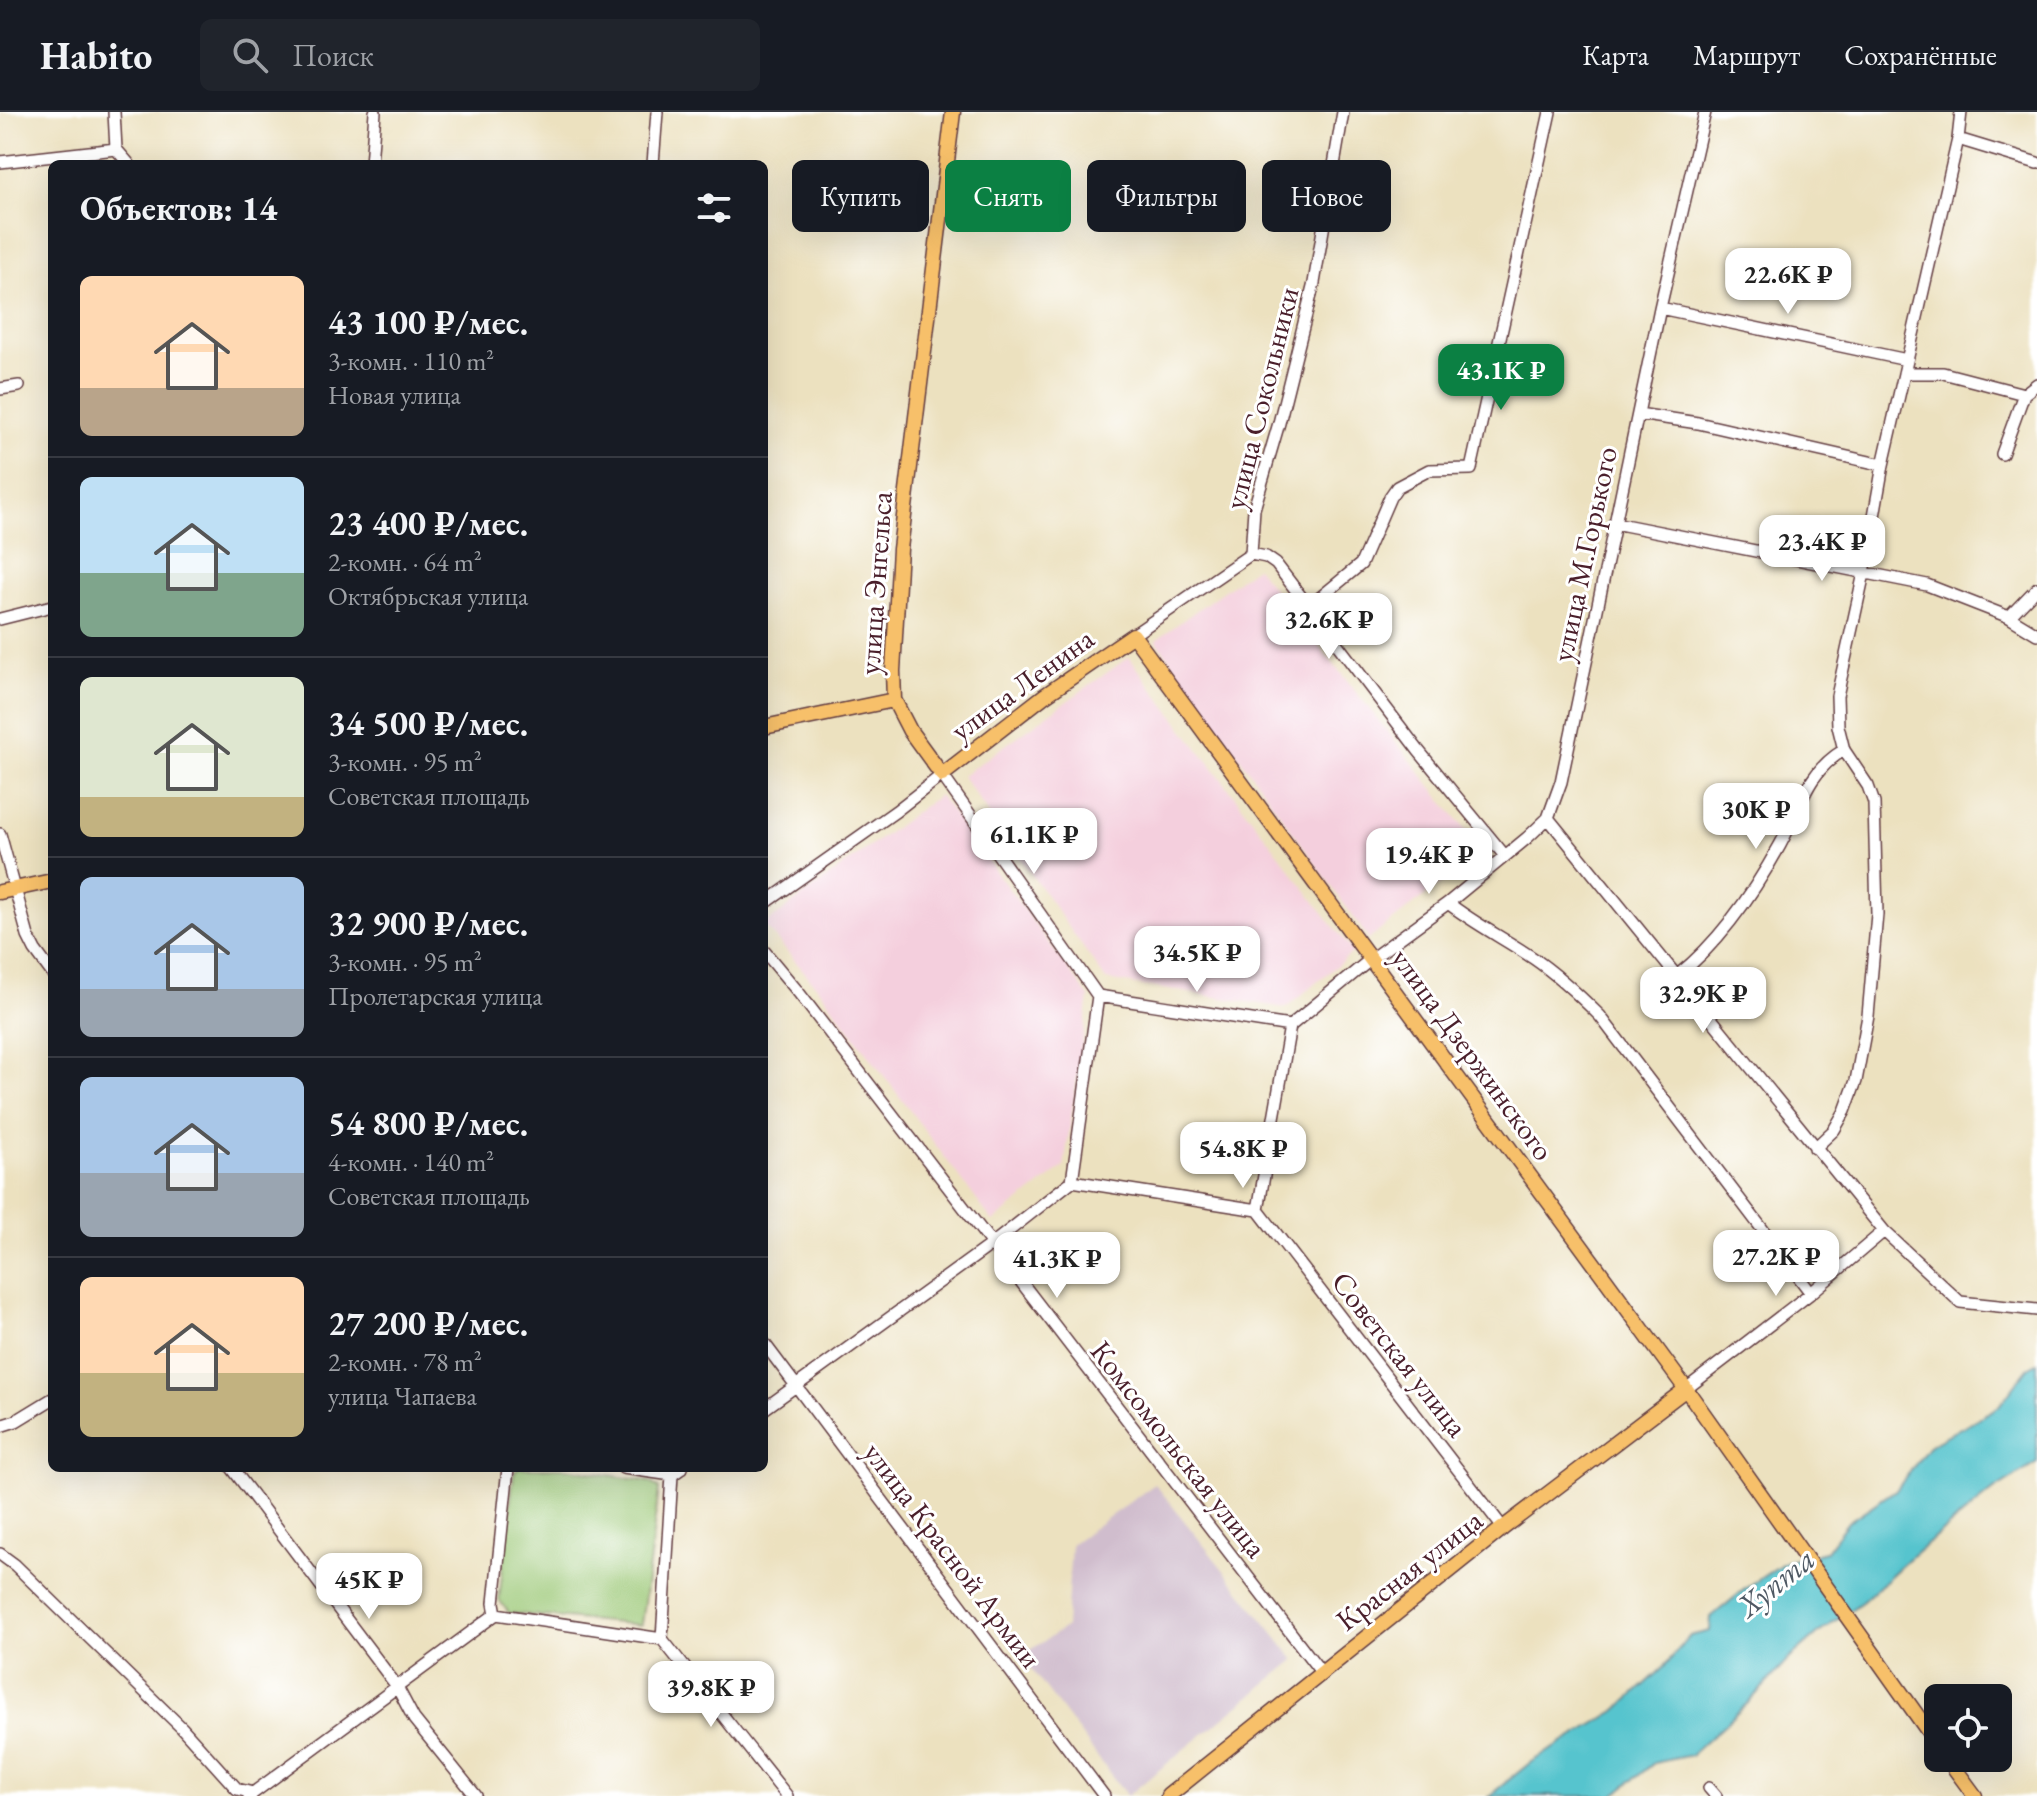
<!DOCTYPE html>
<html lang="ru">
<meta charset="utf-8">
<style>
body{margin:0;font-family:"EB Garamond",serif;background:#20242c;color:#f1f3f6;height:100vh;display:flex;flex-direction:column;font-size:30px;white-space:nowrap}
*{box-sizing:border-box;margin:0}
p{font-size:26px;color:#9ea1a6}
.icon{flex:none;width:44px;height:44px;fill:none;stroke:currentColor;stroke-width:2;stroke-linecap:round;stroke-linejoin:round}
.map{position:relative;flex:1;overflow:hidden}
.drawer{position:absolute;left:48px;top:48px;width:720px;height:1312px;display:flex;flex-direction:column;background:#171b24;border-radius:12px;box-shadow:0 8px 32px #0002}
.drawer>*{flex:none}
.banner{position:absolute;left:792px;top:48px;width:760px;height:72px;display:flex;gap:16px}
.controls{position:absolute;left:1924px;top:1572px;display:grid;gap:16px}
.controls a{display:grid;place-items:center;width:88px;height:88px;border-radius:12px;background:#171b24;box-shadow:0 8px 32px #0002;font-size:40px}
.price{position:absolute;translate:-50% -68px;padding:0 18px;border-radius:16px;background:#fff;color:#222;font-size:26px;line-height:52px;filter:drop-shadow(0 2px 4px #0008)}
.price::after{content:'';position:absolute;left:50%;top:48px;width:24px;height:18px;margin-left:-12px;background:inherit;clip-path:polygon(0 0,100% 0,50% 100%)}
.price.active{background:#0b8043;color:#fff}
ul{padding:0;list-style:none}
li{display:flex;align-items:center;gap:24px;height:200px;padding:0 32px}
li+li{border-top:2px solid #363941}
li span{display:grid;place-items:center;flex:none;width:224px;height:160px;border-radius:12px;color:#555}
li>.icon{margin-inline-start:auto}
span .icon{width:96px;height:96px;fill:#fffc;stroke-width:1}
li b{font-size:34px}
h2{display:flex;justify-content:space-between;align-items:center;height:96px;padding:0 32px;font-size:34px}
.tag{padding:0 28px;border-radius:12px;background:#171b24;box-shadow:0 8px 32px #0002;font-size:28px;line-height:72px}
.tag.active{background:#0b8043;color:#fff}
header{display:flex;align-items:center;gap:48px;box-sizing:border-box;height:112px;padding:0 40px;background:#171b24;border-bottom:2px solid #363941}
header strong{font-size:38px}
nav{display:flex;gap:44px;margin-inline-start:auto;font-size:28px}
.search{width:560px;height:72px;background:#20242c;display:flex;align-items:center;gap:20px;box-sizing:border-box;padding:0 28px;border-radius:12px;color:#9ea1a6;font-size:30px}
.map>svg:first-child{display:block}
.built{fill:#f4cfdd}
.industrial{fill:#d0bdcd}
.green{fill:#9bc876;stroke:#727450;stroke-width:2}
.water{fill:#57c4ce;stroke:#50727c;stroke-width:2}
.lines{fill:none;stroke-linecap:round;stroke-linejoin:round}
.minor-casing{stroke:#623c41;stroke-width:14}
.major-casing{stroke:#623c41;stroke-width:17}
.minor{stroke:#fff;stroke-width:11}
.major{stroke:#f7c06b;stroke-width:14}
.labels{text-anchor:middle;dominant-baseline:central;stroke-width:6;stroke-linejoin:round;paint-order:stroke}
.street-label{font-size:30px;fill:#4a1f2b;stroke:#fff}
.water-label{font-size:32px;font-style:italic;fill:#4f5964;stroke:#fff}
</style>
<header>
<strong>Habito</strong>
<div class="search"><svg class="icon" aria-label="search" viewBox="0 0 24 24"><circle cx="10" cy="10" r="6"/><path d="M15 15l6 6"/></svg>Поиск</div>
<nav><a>Карта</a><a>Маршрут</a><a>Сохранённые</a></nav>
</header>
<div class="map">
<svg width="2037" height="1684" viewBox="0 0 2037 1684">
<rect width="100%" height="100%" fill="#fff"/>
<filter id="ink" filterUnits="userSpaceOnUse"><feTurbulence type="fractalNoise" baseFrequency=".0125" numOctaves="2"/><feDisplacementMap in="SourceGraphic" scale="16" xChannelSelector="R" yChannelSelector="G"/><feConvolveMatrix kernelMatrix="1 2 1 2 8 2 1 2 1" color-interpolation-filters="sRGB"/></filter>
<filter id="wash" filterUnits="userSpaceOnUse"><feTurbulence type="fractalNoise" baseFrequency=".006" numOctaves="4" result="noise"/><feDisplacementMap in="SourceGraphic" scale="32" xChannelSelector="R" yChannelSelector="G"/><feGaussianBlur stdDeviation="1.8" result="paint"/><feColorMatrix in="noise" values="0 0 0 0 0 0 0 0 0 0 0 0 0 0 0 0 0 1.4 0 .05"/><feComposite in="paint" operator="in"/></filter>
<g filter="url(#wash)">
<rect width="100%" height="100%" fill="#ece1bf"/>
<path class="built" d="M1256,455L1483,739L1369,827L1156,528Z
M1129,545L1353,840L1286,896L1106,868L962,664Z
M939,683L1089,885L1064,1055L993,1110L820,878L764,813Z"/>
<path class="industrial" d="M1155,1372L1295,1548L1127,1684L1021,1544L1066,1515L1071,1432Z"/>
<path class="green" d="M518,1356H566L650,1370L659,1377L641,1513L509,1501L499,1488L514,1361Z"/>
<path class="water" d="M2037,1251V1351L1994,1378L1913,1443L1863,1489L1820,1520L1788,1548L1749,1590L1691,1643L1654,1651L1613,1684H1489L1531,1650L1616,1599L1662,1557L1690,1524L1710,1519L1711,1505L1746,1476L1785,1450L1825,1440L1848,1410L1897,1377L1930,1333L1998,1295L2028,1256Z"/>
</g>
<g filter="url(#ink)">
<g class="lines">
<g class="minor-casing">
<path id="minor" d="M114,0L116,37L129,52
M1958,27L2037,51
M0,50L116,37
M371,52L375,0
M653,52L657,0
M1660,196L1907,248
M1904,261H1943L2024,282
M0,277L19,274
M1638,302L1698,311L1883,353
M2002,342L2024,282L2037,272
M1614,411L1927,473L2009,505L2037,522
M1251,442L1266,445L1276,452L1418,638L1505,744
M1310,494L1361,452L1390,385L1397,375L1429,358L1471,357L1550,0
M2009,505L2037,476
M0,507L52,494
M1133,523L1251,442L1254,397L1279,311L1314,171L1343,0
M1548,706L1884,1119L1960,1190L2037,1198
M0,722L28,824L35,838L52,861
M1448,791C1475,812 1505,827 1533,846C1558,863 1579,883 1600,904L1811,1181
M764,792L896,699L942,663L1098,884
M764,839L799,881L1321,1560
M1678,863C1720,830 1754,780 1780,733C1800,697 1806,660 1844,638
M1098,884L1290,914
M1290,914L1371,847L1448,791L1527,726L1548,706L1561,670L1660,196L1705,0
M1815,1036L1834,1018L1845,999L1856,969L1868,904L1877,802L1874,691L1868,674L1844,638L1838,614L1837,584L1864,461L1883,353L1958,27L1961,0
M1072,1069L1258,1098L1290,914
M1072,1069L1098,884
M1258,1098L1503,1416
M764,1231L1104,1684
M1686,1277L1811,1181L1884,1119
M764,1297L992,1132L1072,1069
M0,1314L16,1309L52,1287
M232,1356L396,1573L414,1607L476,1684
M508,1356L494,1491L496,1502L662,1527L672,1363
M623,1356L672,1363
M672,1363L682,1356
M0,1442L15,1453L182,1616L237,1677L253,1681L251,1684
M662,1527L787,1684
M1709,1676L1716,1684
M249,1684L496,1502"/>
</g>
<g class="major-casing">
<path id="major" d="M953,0L900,437L893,559L894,588L910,619L942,663L1044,584L1133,523L1686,1277L1938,1633
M764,615L894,588
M0,780L52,769
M1947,1646L1975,1684
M1168,1684L1503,1416L1686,1277"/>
</g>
<use href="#minor" class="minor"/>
<use href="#major" class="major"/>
</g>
</g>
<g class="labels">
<g class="street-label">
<text transform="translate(1261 286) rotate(-76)">улица Сокольники</text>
<text transform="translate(1584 442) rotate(-78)">улица М.Горького</text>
<text transform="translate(875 471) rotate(-86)">улица Энгельса</text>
<text transform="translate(1022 572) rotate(-36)">улица Ленина</text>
<text transform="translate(1473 942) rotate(54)">улица Дзержинского</text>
<text transform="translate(1400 1242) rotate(52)">Советская улица</text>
<text transform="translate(1179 1337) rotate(52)">Комсомольская улица</text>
<text transform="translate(953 1443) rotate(53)">улица Красной Армии</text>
<text transform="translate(1409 1458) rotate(-38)">Красная улица</text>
</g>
<g class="water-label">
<text transform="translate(1776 1470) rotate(-39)">Хупта</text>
</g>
</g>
</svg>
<div class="controls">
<a><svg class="icon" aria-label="locate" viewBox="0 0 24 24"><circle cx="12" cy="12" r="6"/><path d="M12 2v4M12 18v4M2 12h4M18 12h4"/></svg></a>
</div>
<b class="price" style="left:1788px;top:204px">22.6K ₽</b>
<b class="price active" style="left:1501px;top:300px">43.1K ₽</b>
<b class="price" style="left:1822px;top:471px">23.4K ₽</b>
<b class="price" style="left:1329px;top:549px">32.6K ₽</b>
<b class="price" style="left:1756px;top:739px">30K ₽</b>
<b class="price" style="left:1034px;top:764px">61.1K ₽</b>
<b class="price" style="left:1429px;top:784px">19.4K ₽</b>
<b class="price" style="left:1197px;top:882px">34.5K ₽</b>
<b class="price" style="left:1703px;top:923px">32.9K ₽</b>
<b class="price" style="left:1243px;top:1078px">54.8K ₽</b>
<b class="price" style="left:1776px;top:1186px">27.2K ₽</b>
<b class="price" style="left:1057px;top:1188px">41.3K ₽</b>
<b class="price" style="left:369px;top:1509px">45K ₽</b>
<b class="price" style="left:711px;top:1617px">39.8K ₽</b>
<div class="banner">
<a class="tag">Купить</a>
<a class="tag active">Снять</a>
<a class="tag">Фильтры</a>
<a class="tag">Новое</a>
</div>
<section class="drawer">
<h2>Объектов: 14<svg class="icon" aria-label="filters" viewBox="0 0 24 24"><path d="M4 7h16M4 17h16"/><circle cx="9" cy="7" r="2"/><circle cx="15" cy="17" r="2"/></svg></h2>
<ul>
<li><span style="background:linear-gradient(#ffd9b3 70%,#b9a48a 0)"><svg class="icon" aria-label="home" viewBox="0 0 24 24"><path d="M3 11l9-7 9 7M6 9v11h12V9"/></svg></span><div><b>43 100 ₽/мес.</b><p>3-комн. · 110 m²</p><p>Новая улица</p></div></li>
<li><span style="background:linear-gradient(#bfe0f5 60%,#7fa58c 0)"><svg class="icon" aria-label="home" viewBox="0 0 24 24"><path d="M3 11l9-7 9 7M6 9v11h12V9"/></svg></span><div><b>23 400 ₽/мес.</b><p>2-комн. · 64 m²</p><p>Октябрьская улица</p></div></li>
<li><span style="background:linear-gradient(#dfe7d0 75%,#c2b280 0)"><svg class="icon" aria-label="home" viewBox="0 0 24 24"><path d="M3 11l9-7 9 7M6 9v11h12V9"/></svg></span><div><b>34 500 ₽/мес.</b><p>3-комн. · 95 m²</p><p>Советская площадь</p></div></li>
<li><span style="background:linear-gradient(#a9c7e8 70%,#9aa5b1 0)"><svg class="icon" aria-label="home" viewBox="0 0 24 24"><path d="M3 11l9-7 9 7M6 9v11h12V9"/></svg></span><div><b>32 900 ₽/мес.</b><p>3-комн. · 95 m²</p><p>Пролетарская улица</p></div></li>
<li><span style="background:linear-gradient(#a9c7e8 60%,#9aa5b1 0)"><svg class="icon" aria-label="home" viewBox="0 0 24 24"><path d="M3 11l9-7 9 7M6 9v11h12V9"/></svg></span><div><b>54 800 ₽/мес.</b><p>4-комн. · 140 m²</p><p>Советская площадь</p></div></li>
<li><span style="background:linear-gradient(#ffd9b3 60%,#c2b280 0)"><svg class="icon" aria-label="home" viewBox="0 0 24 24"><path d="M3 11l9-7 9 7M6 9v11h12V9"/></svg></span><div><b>27 200 ₽/мес.</b><p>2-комн. · 78 m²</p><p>улица Чапаева</p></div></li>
</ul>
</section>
</div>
